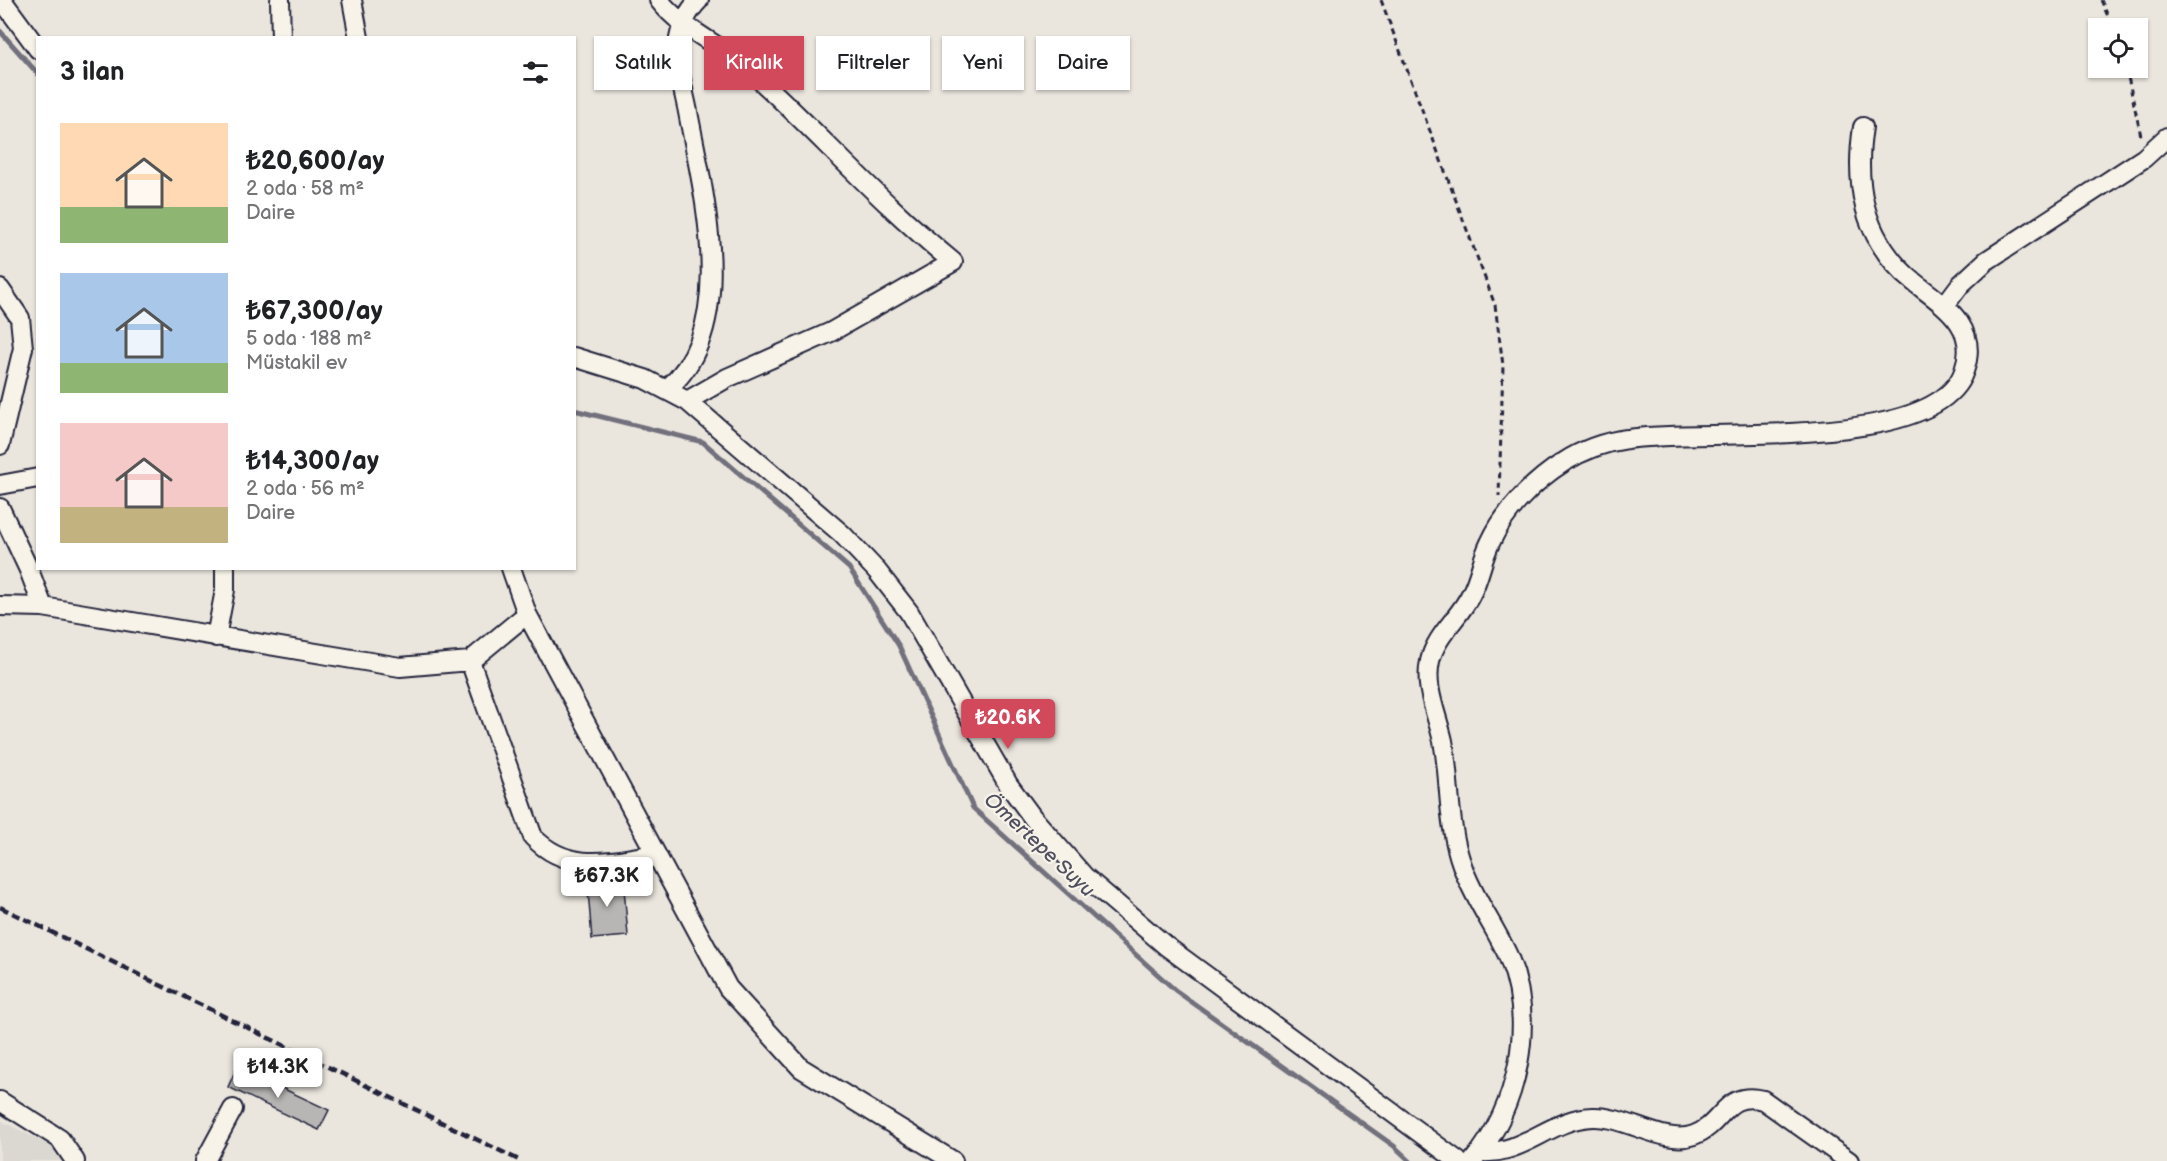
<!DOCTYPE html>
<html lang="tr">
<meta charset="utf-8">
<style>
body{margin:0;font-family:"Balsamiq Sans",sans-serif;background:#f6f6f6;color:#202124;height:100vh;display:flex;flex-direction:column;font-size:22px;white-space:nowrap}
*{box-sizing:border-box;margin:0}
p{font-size:20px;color:#757577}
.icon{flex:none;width:33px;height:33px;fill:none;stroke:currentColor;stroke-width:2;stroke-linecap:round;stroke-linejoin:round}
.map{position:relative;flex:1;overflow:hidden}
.sheet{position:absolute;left:36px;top:36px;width:540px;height:534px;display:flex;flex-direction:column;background:#fff;border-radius:0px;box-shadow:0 2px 4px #0004}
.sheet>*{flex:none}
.banner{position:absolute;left:594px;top:36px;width:570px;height:54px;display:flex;gap:12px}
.buttons{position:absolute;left:2088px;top:18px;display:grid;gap:12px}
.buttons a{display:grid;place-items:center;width:60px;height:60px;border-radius:0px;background:#fff;box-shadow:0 2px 4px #0004;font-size:30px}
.price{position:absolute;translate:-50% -51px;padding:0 14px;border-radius:6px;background:#fff;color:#222;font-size:20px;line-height:39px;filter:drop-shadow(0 2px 3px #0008)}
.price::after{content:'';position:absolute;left:50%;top:36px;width:18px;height:14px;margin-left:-9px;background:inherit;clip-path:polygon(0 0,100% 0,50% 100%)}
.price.selected{background:#d1495b;color:#fff}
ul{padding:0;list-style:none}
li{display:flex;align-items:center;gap:18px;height:150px;padding:0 24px}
li span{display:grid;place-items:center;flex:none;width:168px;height:120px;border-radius:0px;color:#555}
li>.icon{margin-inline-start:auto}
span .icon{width:72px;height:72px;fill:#fffc;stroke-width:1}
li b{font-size:26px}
h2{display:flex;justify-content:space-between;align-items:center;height:72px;padding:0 24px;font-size:26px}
.pill{padding:0 21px;border-radius:0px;background:#fff;box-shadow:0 2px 4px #0004;font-size:21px;line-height:54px}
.pill.selected{background:#d1495b;color:#fff}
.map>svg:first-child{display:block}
.built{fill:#dbd8d2}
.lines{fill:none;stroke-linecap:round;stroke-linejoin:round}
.stream{stroke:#716f7b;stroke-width:5}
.building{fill:#b8b6b5;stroke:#22223b;stroke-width:1.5}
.minor-casing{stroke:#22223b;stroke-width:22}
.path{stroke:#22223b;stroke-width:3;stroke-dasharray:6 4.5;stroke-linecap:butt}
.minor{stroke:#f7f3e8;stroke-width:18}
.rail{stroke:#22223b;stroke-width:4.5;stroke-dasharray:9 4.5;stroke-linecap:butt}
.labels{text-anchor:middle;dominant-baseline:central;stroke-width:4.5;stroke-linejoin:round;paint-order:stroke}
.water-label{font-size:20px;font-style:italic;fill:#504f60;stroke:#f7f3e8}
</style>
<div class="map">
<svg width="2167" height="1161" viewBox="0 0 2167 1161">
<rect width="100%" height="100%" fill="#eae6de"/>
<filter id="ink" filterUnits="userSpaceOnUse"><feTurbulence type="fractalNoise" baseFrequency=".0167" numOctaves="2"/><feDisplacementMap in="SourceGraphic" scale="12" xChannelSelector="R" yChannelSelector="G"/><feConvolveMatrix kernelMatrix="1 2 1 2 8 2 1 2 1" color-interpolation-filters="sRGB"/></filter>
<g filter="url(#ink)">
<path class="built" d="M0,1120L80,1161H0Z"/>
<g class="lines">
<path class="stream" d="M0,31L38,74
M574,410L703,442L849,568L899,646L973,808L1175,990L1394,1146L1410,1161"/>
</g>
<path class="building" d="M623,876L628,936L592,939L587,879Z
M237,1067L329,1110L319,1130L228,1087Z"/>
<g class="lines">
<g class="minor-casing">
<path id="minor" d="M2,0L38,49
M280,0L281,38
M352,0L359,38
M659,0C681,29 718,43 746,67C817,131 878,201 953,262L831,332L727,378L687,401
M0,289L20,318L23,348L0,445
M1945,305L1960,285L1986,261L2144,158L2167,137
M574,357L645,379L687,401L842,534L877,571L909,612L1008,784L1033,818L1084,876L1166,946L1458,1161
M667,389C740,327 703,193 688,112C684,91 676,66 678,45C680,28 687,12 699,0
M0,485L38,478
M0,508L29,570L43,607
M511,568L527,614L728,988L801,1068L953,1161
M0,606L43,607L400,667L470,661L527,614
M216,637L225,590V568
M470,661L533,837C568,874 611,861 656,854
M0,1101L60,1139L75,1161
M1481,1152C1524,1155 1551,1118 1593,1117C1627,1116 1664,1146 1694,1135C1724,1124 1724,1090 1763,1100L1849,1161
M205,1161L233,1109
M1473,1161C1518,1107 1536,1024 1509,958C1495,926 1473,898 1462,865C1447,824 1451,782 1443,741C1437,714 1424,688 1430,661C1436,634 1461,617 1472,592C1480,576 1482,559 1490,543C1505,510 1534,481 1564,462C1583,450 1605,442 1627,439C1698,427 1936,454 1964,371C1980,326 1943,305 1914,282C1900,271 1889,258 1880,243C1859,208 1857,166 1863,127"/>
</g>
<path class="path" d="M1381,0L1495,305L1503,365L1499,496
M2101,0L2113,28
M2126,68L2141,136"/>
<use href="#minor" class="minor"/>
<path class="rail" d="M0,907L521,1161"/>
</g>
</g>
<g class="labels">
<g class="water-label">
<text transform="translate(1039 845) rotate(43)">Ömertepe Suyu</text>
</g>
</g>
</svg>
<div class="buttons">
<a><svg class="icon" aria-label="locate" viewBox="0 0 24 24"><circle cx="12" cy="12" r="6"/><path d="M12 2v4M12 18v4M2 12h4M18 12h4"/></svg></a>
</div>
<b class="price selected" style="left:1008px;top:750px">₺20.6K</b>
<b class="price" style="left:607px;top:908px">₺67.3K</b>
<b class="price" style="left:278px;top:1099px">₺14.3K</b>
<div class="banner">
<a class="pill">Satılık</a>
<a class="pill selected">Kiralık</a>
<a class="pill">Filtreler</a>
<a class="pill">Yeni</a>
<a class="pill">Daire</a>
</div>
<section class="sheet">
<h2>3 ilan<svg class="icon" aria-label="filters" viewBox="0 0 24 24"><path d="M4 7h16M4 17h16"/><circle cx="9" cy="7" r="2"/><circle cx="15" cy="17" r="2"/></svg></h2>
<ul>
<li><span style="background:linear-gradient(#ffd9b3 70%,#8fb573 0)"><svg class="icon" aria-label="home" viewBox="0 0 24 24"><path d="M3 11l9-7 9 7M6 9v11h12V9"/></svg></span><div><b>₺20,600/ay</b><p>2 oda · 58 m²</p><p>Daire</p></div></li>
<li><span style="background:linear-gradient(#a9c7e8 75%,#8fb573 0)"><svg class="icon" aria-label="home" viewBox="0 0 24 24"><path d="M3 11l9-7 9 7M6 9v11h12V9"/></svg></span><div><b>₺67,300/ay</b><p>5 oda · 188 m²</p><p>Müstakil ev</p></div></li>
<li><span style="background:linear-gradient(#f6c9c9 70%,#c2b280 0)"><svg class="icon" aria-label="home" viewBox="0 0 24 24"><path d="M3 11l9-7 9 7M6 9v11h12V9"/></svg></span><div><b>₺14,300/ay</b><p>2 oda · 56 m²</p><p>Daire</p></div></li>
</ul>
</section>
</div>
